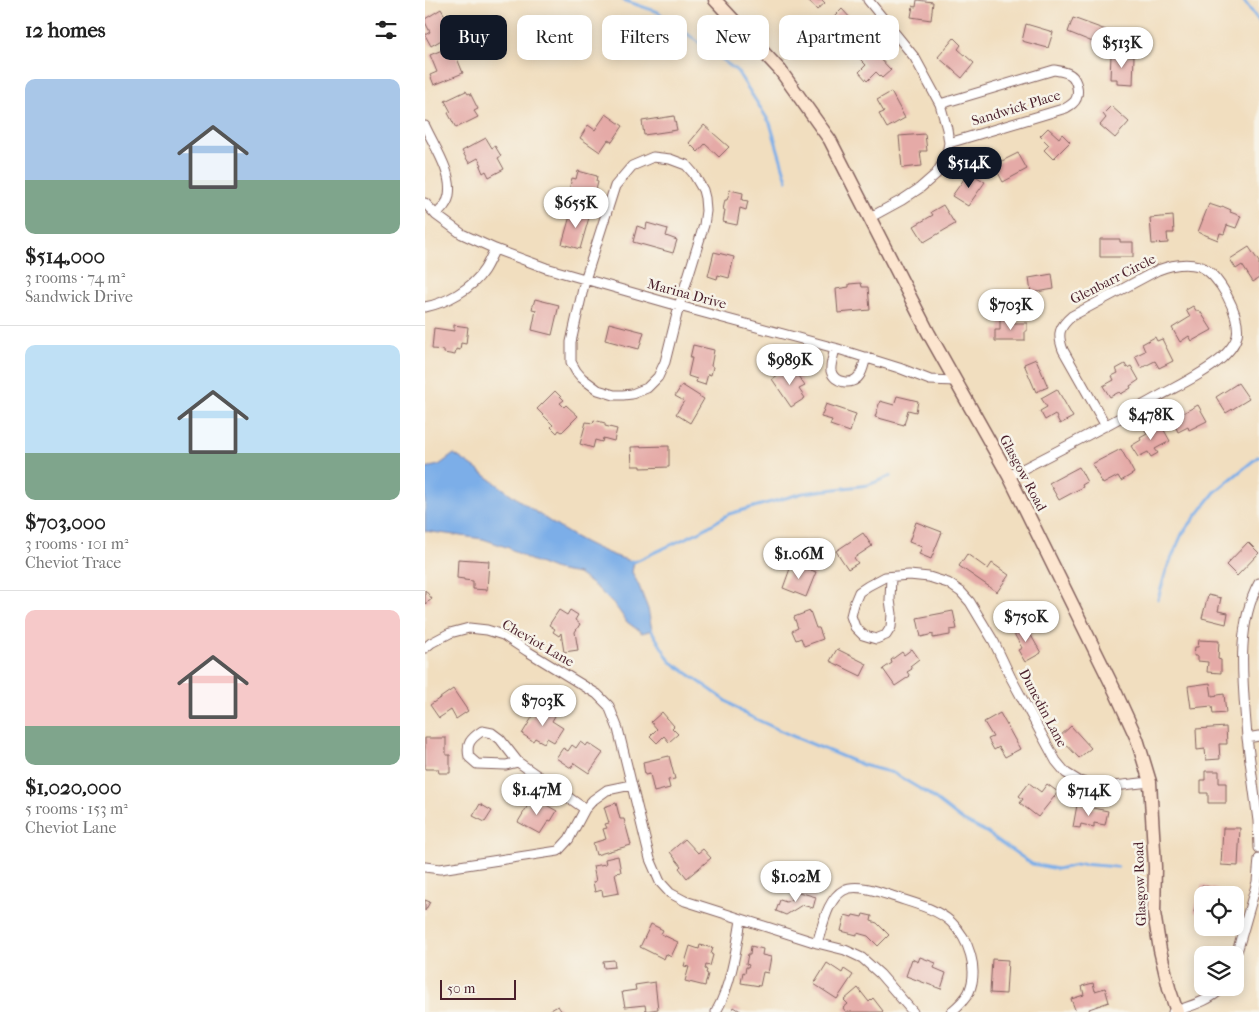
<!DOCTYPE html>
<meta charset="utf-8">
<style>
body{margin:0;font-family:"IM FELL French Canon",serif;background:#f6f6f6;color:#222;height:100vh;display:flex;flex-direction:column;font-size:19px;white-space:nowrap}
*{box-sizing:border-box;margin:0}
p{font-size:16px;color:#767676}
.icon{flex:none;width:28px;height:28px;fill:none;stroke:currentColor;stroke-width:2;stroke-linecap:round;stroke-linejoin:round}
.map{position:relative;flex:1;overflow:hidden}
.details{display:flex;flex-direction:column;background:#fff;width:425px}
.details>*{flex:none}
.guide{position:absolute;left:15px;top:15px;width:475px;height:45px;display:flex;gap:10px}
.buttons{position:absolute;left:769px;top:886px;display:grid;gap:10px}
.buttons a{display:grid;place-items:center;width:50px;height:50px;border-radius:10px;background:#fff;box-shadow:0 2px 12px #0003;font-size:25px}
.scale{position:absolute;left:15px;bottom:12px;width:76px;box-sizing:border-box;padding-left:5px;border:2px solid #4a1f2b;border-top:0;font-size:14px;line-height:18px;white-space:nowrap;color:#4a1f2b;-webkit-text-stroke:4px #f7f3e8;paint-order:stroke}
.price{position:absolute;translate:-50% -42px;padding:0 11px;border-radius:18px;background:#fff;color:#222;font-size:16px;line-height:32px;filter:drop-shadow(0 1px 2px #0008)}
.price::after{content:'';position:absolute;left:50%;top:30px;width:15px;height:11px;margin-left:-8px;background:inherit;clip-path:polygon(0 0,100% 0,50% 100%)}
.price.on{background:#111827;color:#fff}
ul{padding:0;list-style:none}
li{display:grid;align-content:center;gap:10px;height:265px;padding:0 25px}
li+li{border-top:1px solid #e0e0e0}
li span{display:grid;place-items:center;height:155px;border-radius:10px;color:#555}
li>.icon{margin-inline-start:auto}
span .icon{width:90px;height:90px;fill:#fffc;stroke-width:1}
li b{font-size:21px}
h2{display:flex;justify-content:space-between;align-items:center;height:60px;padding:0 25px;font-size:21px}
.tag{padding:0 18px;border-radius:10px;background:#fff;box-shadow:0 2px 12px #0003;font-size:18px;line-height:45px}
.tag.on{background:#111827;color:#fff}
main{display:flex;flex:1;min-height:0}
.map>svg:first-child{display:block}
.water{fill:#7caee8;stroke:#63668a}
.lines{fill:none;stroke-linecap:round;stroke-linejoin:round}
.stream{stroke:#7caee8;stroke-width:3}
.building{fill:#e5aaa7}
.street-casing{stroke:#84625f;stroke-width:11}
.secondary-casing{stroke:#84625f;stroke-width:15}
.street{stroke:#fff;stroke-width:9}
.secondary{stroke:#fce5cf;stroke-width:12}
.labels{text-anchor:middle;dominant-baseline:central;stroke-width:5;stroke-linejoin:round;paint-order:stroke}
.street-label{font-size:14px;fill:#4a1f2b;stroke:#f7f3e8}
</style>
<main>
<section class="details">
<h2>12 homes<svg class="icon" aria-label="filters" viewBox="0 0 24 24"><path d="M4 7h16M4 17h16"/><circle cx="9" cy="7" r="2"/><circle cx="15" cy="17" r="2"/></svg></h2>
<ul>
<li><span style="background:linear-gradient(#a9c7e8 65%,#7fa58c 0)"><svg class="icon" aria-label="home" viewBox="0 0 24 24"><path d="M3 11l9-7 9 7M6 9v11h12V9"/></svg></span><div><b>$514,000</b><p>3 rooms · 74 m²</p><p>Sandwick Drive</p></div></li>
<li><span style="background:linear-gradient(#bfe0f5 70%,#7fa58c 0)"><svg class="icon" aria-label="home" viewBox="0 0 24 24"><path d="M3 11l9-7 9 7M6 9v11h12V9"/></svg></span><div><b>$703,000</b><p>3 rooms · 101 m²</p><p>Cheviot Trace</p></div></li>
<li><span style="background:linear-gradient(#f6c9c9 75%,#7fa58c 0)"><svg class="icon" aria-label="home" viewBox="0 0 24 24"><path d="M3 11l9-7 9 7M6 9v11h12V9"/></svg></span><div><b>$1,020,000</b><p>5 rooms · 153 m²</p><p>Cheviot Lane</p></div></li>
</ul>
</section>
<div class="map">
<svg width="834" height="1012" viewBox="0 0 834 1012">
<rect width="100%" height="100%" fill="#f7f3e8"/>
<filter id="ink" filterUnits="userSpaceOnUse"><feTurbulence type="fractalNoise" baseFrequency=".02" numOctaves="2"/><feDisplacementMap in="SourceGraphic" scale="10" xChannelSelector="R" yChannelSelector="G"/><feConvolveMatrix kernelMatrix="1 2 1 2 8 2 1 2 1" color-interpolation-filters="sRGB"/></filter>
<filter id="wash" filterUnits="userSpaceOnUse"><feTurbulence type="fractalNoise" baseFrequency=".0096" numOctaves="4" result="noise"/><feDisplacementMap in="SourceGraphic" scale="20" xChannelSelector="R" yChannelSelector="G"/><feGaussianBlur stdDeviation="1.12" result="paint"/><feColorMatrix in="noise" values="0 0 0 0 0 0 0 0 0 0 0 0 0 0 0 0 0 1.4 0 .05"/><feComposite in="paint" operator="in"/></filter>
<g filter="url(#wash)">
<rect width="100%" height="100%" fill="#f1debf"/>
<path class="water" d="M29,454C88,492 140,543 209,562L207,572L214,586L223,609L227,630L217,633L202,622L192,608L172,588L153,574L131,570L103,559L84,548L58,539L0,531V468L14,465Z"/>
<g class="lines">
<path class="stream" d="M198,0L233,12L312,71L345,123L362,180
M818,0L834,21
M206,561L209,562L276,531L304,514L378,493L443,485L466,476
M733,599L741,571L757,534L790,492L834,456
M225,628L245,661L320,714L365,735L438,765L468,773L502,793L537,820L561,832L607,864L632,869L657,864L693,867"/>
</g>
<g id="blocks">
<path class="building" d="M383,0H397L400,3L392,10Z
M492,0L508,2L506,20L486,17L488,6L491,7Z
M16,9L23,21L27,19L34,30L6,46L0,35L5,32L0,22V19Z
M417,9L438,32L426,42L406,20Z
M648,18L681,30L675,45L643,32Z
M601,24L628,32L623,48L597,41Z
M529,38L536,45L533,49L549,63L537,78L513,57Z
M27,46L38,73L9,85L5,75L12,72L5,55Z
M444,47L466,70L457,78L451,72L442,81L434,72L441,65L433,57Z
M686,55L709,56L708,85L692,84V79H685Z
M41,91L43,94L45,93L53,109L49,111L53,117L31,128L23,113L26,112L20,101Z
M466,92L480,118L462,128L454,114L459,112L452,100Z
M686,106L704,122L690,138L675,125L681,118L678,114Z
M181,114L198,126L187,142L183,140L175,152L155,138L163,125L170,130Z
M249,116L252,130L219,135L217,121Z
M279,125L304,147L294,157L280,144L273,152L264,143Z
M623,128L634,138L637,134L645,142L628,159L619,150L624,145L615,136Z
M500,134L502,151H495L497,166L477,168L474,136Z
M61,138L67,148L70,146L76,156L73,158L79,169L64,177L61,171L58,173L55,166L57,165L53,158L44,163L37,151Z
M593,153L602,169L578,182L569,165Z
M153,171L172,176L171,181L173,182L170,194L167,193L164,203L145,198L146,194H143L147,178L151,179Z
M544,172L560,182L543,206L527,196Z
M305,190L318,193L317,200L323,201L321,210L315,208L312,225L298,222L300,210H298L300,200H302Z
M784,204L796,208L797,206L806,210L805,212L816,216L811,228L802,225L799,234L795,233L793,240L773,232Z
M518,205L530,224L499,242L489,226L508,215L506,212Z
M147,209L165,214L155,249L137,244Z
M748,216L749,233H742L743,243L727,244L725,218Z
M222,223L243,229L241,236L252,240L248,253L208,242L212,226L221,229Z
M675,239H695V242H708V257H675Z
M824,247L834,262V278L828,282L817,265L811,269L805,259Z
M289,252L309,257L304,278L293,275L292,279L283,276Z
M627,274L629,289L606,293L604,278Z
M436,283L437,287H443L445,310L413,313L411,289L424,287V284Z
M110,299L134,305L127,335L107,330L111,310L107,309Z
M768,306L772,312L775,311L787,330L767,341L764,336L755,342L747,328L765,317L761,310Z
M575,319H586V323H602V331H600V341H570V330H575Z
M184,323L219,332L214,349L180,340Z
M29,325L43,327L41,344L36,343L35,350L31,349L30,355L19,353V350L7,349L9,328L29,331Z
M730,337L732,341L737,339L748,361L734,368L730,361L716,368L710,356L720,351L717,344Z
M268,345L289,350L286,366L288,367L286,375L283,374L280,385L271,382L272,379L263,376L267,358H265Z
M611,359L623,387L611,392L599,364Z
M700,364L702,368L706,366L714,380L705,386L706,388L696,394L694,392L685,397L678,386L689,380L687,376L693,373L691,369Z
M366,366L380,386L374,389L380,398L366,407L347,379Z
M813,383L824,399L801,413L791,397Z
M257,385L279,399L265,423L251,414L259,401L250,396Z
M632,389L648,417L635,424L630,414L620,420L615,411L622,407L616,398Z
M130,391L139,400L135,403L139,407L141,405L153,416L137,432L134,430L132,433L126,427L128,425L112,409Z
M472,396L493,401L491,412L483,410L479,425L450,417L455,401L469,405Z
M401,404L431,414L425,432L405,425L407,420L396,417Z
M773,405L782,421L764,430L763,427L753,432L747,419Z
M169,420L180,423V426L192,429L189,441L178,438L177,442L170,440L168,448L155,444L161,422L168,423Z
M735,423L745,441L730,449L733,453L726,457L723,452L713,457L706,446L716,440L715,438L722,434L720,430Z
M244,446V467L216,468V466H207L206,447Z
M696,449L709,473L696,481L693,476L678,484L667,464Z
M654,467L662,482L657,485L658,487L634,500L624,483Z
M491,522L517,532L506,559L494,554L497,547L484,542Z
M438,533L447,546L429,558L433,563L423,569L411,551Z
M823,542L834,553L812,576L801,565Z
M542,554L563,569L567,563L584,575L572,592L534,566Z
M33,559L64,561L62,590L48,589V581L39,580V579L32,578Z
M367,563L391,572L381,597L358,588Z
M0,590L7,599L0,604Z
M783,595L796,598L793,611L803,613L801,624L777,618Z
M134,610L142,615L145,610L153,615L150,620L155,624L150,632L153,650L139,652L136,633L134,636L128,632L130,629L124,625Z
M385,611L391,628H394L398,639L379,646L376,638L371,640L367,631L373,628L369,617Z
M528,611L532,629L525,630V635L508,638V634L496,637L492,618Z
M599,623L616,653L600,662L593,650L597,648L587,630Z
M774,640L794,641L793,659L796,660V673L782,672L783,662L773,661V656H769L770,647H773Z
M412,649L442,664L436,676L405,661Z
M487,649L494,659L485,666L487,669L482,672L485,676L470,686L458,669L467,663L466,660L477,652L479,655Z
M785,683L787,696L799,694L801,713L788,714L787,706L766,708L763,686Z
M28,689L43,711L31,719L26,710L14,718L5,705Z
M117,708L130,716L127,721L138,728L129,742L122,738L119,743L110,738L108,741L97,734L111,711L114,713Z
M237,712L249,726L247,728L253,734L244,742L239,736L232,743L225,736L232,729L226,722Z
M575,713L595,749L580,757L574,747L569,750L563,739L568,737L559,722Z
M646,726L666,748L654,758L634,737Z
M801,727L802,744H794L795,759L781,760L780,749L772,750L771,729Z
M0,738H21V755H25V773H14L13,769H0Z
M155,742L161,746L163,743L178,753L164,773L149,763L146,768L131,758L138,748L143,751L147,745L151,748Z
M244,756L250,779L243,780L245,788L229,792L225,774L220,775L218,762Z
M780,771H794V783H801V803H783V793H776V780H780Z
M604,783L616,792L622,784L633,792L613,817L595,803L598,799L594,796Z
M106,800L114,804L116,802L132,811L126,821L124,820L115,834L93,822Z
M191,803L195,819H199L206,845L171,855L168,843L181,839L178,829L182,828L180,824L184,823L179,807Z
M55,804L67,811L60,822L48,816Z
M652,805L683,811L680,825L669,823V827L656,824L655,828L648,827Z
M798,828H815L813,866L796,865Z
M260,839L273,853L278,849L286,858L262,878L254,868L256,866L245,852Z
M193,856L196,872L190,873L194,893L178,896L177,890L170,892L168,882L171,881L168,866L181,864L180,859Z
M777,885L808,895H778V915L769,912Z
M370,891L391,897L388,908L377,905L361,915L351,911L355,900L361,902L367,899Z
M0,900L5,902L0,911Z
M438,914L447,916L446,921L452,923L464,935L453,946L443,936L432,933V935L416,931L420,915L427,917L428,915L437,917Z
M226,924L238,930L236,934L253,942L246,957L241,954L239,959L215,947Z
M275,945L288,948L286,954L288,955L285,966L281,965L280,969L282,970L281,973L283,974L280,986L260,981L264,967L259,966L265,946L274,949Z
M326,946L338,949L337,955L346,957L343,973L338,972L335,986L316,983L318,972L320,973L321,967H323L324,965L321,964L323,954H325Z
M495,957L511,963L509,968L521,973L516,989L481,976L487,959L493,962Z
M567,959L583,960L581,994L565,993Z
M189,960L190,967L179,968L178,961Z
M402,963L417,973L419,969L428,975L412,999L389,984Z
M230,982L233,1009L221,1011L220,1005L200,1007L197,992L211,990L210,985Z
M668,983L670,991L680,988L684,1002L664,1009L665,1012H651L646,999L659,995L657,986Z
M433,988L444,1002L448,998L458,1011L457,1012H421L418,1008L423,1004L419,1000Z
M133,1006L137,1012H122Z
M309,1007L317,1012H306Z"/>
</g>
</g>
<g filter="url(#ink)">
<use href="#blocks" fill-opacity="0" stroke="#84625f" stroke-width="1"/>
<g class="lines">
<g class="street-casing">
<path id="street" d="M443,0L490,58L515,104L522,129L524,143L521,158L511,174L495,188L477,200L444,218
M515,104L629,70C635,71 644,72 648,77C653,84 655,97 648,103C646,105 644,106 641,108L524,143
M0,126C9,146 28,173 24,195C23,203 17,209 11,215
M228,157L245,159L261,165L268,173L278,190L280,198L281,211L279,225L254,306L240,362L233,377L222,388L207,394L198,395H189L173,390L157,378L151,371L146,362V342L160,280L190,186L207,166Z
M0,203L11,215L37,234L70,249L121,268L254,306L410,348L474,368L505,380L530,381
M0,307C21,303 47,289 59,270C63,264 66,256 70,249
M410,348C409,355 405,364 406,371C409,383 427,386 434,376C438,371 439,363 441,357
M584,476C633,451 681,426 729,399C752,386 777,375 797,358C803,352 810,345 812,336C816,315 794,273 774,266C760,262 746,265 733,270L647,316C634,327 632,334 638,350L681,426
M466,577L465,600L467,614L466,627L461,635L451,639L438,635L430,627L426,616L429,604L434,592L443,586L460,577L484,575L504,577L523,583L536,592L545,602L569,642L586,678L631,761L641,773L654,781L667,785L680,787L725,782
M834,583C809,628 819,689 822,738L834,736
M0,648L6,643L25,633L44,628L62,630L78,635L102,651L172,694L184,706L193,729L225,859L235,882L245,893L260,901L392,943L420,950L437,958L455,974L488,1012
M822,738L833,821L834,848
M93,762L81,765L52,764L44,757C41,744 45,739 57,731L67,733L75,739L93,762L160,809
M0,867L15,869L133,851L144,839L160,809L168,800L182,790L206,785
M392,943C398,926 402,899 419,890C431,883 455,892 467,896C487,903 511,908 526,922C544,939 554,969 544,992C540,1000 532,1007 526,1012
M810,959L832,882L834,859
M291,1012C306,985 311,951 316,920
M748,1012C765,1006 785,1001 797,988"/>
</g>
<g class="secondary-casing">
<path id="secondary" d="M290,0L355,70L405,140L503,332L584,476L690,691L712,739L725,782L730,867L729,913L735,950L744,988L752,1012"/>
</g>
<use href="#street" class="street"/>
<use href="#secondary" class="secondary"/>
</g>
</g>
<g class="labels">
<g class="street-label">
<text transform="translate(591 108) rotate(-17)">Sandwick Place</text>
<text transform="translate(688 279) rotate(-27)">Glenbarr Circle</text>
<text transform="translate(262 294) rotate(15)">Marina Drive</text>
<text transform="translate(598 473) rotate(62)">Glasgow Road</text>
<text transform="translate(113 643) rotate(30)">Cheviot Lane</text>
<text transform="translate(618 708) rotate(62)">Dunedin Lane</text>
<text transform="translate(715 884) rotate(-92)">Glasgow Road</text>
</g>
</g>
</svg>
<div class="buttons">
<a><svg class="icon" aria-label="locate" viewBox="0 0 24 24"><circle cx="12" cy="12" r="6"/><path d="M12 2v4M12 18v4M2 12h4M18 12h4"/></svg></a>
<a><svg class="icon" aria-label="layers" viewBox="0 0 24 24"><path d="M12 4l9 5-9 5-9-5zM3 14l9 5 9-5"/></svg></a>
</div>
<div class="scale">50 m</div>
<b class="price" style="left:697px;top:69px">$513K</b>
<b class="price on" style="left:544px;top:189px">$514K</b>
<b class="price" style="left:151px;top:229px">$655K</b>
<b class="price" style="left:586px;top:331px">$703K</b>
<b class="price" style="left:365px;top:386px">$989K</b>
<b class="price" style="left:726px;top:441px">$478K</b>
<b class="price" style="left:374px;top:580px">$1.06M</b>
<b class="price" style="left:601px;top:643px">$750K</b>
<b class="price" style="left:118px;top:727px">$703K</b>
<b class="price" style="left:112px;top:816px">$1.47M</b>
<b class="price" style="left:664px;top:817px">$714K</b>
<b class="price" style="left:371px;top:903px">$1.02M</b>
<div class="guide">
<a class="tag on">Buy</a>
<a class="tag">Rent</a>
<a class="tag">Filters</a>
<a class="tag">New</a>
<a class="tag">Apartment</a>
</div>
</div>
</main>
